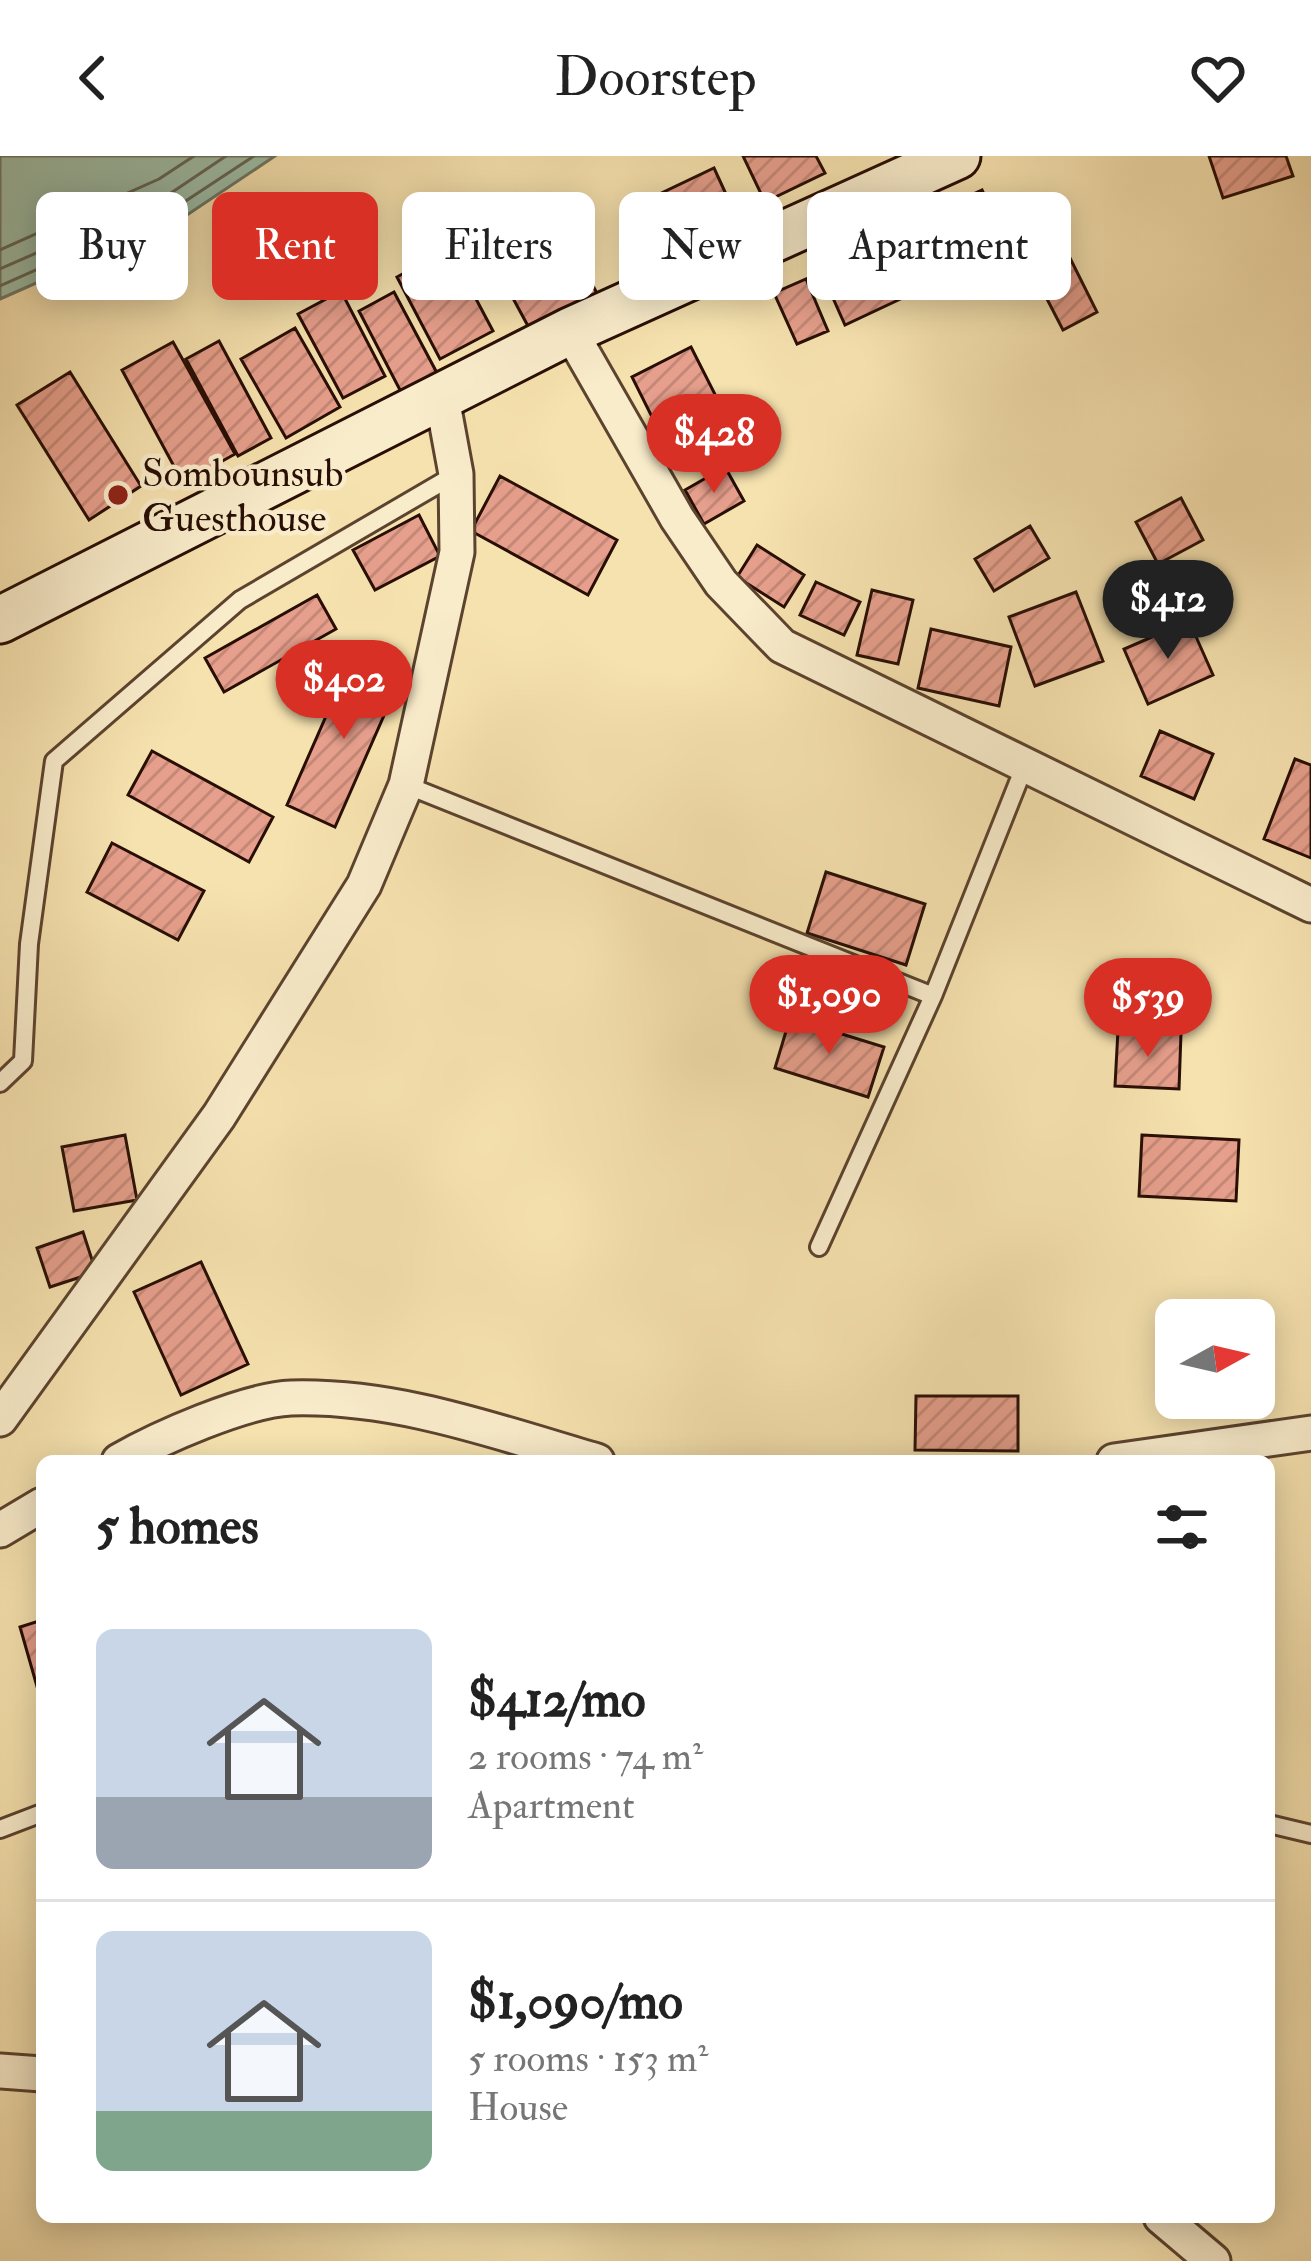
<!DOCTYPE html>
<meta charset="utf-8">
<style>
body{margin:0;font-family:"IM FELL Double Pica",serif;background:#f2f2f2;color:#222;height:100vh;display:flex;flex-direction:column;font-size:45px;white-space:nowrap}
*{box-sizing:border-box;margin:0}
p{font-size:39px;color:#767676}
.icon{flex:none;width:66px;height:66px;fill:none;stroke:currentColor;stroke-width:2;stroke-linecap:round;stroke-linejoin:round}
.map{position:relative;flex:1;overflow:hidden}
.sheet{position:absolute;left:36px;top:1299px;width:1239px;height:768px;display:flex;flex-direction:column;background:#fff;border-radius:18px;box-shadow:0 6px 30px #0003}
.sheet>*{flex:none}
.hud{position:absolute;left:36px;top:36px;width:1239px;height:108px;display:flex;gap:24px}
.needle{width:78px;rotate:82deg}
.tools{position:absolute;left:1155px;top:1143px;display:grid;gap:24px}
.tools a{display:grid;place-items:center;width:120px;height:120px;border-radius:18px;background:#fff;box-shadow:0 6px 30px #0003;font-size:60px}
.price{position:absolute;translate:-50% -102px;padding:0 27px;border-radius:42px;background:#d93025;color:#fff;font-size:39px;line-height:78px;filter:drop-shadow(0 3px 6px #0008)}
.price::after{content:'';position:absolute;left:50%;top:72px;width:36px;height:27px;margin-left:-18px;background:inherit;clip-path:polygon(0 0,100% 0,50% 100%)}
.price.selected{background:#222;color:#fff}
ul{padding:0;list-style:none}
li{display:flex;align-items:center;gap:36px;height:300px;padding:0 60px}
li+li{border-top:3px solid #e0e0e0}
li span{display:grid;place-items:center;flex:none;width:336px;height:240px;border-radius:18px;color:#555}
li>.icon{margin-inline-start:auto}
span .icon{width:144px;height:144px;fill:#fffc;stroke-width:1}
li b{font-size:51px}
h2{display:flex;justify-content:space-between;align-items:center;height:144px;padding:0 60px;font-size:51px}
.tag{padding:0 42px;border-radius:18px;background:#fff;box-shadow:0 6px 30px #0003;font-size:42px;line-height:108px}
.tag.selected{background:#d93025;color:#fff}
header{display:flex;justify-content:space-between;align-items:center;height:156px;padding:0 60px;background:#fff;font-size:54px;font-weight:600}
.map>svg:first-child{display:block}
.water{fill:#9dbea8;stroke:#6e7866;stroke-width:3}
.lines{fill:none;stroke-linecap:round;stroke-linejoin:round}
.shore{stroke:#626656;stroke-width:3}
.building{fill:url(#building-hatch);stroke:#280e04;stroke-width:3}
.lane-casing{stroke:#5c432f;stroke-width:22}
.street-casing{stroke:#5c432f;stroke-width:39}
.secondary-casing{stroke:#280e04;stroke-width:51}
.lane{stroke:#f9eccb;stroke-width:16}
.street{stroke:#f9eccb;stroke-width:33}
.secondary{stroke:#f9eccb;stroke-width:45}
.poi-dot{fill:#8f2418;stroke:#f9eccb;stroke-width:4.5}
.labels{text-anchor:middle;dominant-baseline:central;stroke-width:9;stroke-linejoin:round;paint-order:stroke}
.poi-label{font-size:39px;fill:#280e04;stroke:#f9eccb;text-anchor:start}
</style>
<header><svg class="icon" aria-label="back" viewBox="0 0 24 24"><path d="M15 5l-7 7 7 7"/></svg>Doorstep<svg class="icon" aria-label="heart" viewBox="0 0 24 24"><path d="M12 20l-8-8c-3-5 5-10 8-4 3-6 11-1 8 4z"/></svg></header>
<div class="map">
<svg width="1311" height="2105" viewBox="0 0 1311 2105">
<defs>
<pattern id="building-hatch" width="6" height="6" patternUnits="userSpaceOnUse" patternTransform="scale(3)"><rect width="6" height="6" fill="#e69f8c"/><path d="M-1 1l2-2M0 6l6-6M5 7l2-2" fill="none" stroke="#c58877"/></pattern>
</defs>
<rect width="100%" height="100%" fill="#f6e2af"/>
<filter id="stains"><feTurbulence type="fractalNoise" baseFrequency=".00167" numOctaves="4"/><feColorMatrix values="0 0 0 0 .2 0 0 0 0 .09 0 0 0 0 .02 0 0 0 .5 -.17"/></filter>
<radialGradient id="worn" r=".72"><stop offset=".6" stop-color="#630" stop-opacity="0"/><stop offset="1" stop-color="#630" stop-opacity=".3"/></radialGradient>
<path class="water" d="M0,0H275L181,63L0,143Z"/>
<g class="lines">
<path class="shore" d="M0,94L159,23L194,0
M0,113L168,39L226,0
M0,130L175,52L254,0"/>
</g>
<path class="building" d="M743,0H816L825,17L765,46Z
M1209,0H1286L1293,20L1223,42Z
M714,12L737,62L672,93L649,43Z
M982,34L1011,96L946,126L917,64Z
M556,59L602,147L535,183L488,96Z
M902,67L930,129L845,169L817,106Z
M449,92L493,175L440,203L397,121Z
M1068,98L1097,156L1063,174L1033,116Z
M806,123L828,175L797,188L774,137Z
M341,135L385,220L343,242L298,158Z
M394,136L437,217L401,236L359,155Z
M295,172L340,251L286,282L241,203Z
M219,185L271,282L238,300L186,203Z
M173,186L235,298L183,327L122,214Z
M691,191L727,262L668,293L632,221Z
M70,216L141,330L89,364L17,249Z
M725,311L744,345L704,368L685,334Z
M500,320L617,384L588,439L471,375Z
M1181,342L1203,384L1158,408L1136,366Z
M419,359L440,400L375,434L353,394Z
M1030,370L1049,402L994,435L975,403Z
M757,389L804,419L784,451L737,421Z
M816,426L860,446L844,479L800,459Z
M872,434L913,444L898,508L857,499Z
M1076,436L1103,505L1035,530L1009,461Z
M317,439L336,473L224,536L205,502Z
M1189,465L1213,519L1148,548L1124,493Z
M931,473L1011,491L999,550L918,532Z
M352,501L400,523L335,671L287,649Z
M1160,575L1213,598L1194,643L1141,620Z
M152,595L273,661L249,706L128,639Z
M1295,603L1311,609V702L1264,683Z
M112,687L204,735L178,784L87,736Z
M826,716L925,748L906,809L807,777Z
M790,862L884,891L868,941L775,912Z
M1118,874L1181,877L1179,933L1115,930Z
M125,979L137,1044L74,1055L62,991Z
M1142,979L1239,984L1236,1045L1139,1040Z
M83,1076L96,1116L50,1131L37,1092Z
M201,1106L248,1208L181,1239L134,1136Z
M916,1240H1018V1295L915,1294Z
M42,1464V1541H40L20,1471Z"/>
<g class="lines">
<g class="lane-casing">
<path id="lane" d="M406,629L933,840
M0,927L23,905L29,788L54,605L240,444L456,318
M819,1091L933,840L1025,609
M1269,1668L1311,1678
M0,1673L42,1657"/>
</g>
<g class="street-casing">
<path id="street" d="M570,175L677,362L721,427L782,490L1311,749
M0,1263L219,960L364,729L406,629L457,396L456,318L442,242
M119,1305C159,1282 245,1244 291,1242C397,1239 497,1276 597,1305
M1114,1305L1311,1277
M0,1374L42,1349
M0,1915L42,1918
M1161,2061L1213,2105"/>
</g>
<g class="secondary-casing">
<path id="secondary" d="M0,464L570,175L957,0"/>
</g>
<use href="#lane" class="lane"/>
<use href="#street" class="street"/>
<use href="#secondary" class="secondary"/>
</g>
<circle class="poi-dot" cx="118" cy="339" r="12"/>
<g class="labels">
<g class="poi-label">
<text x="142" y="317">Sombounsub<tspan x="142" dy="45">Guesthouse</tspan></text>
</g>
</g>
<rect width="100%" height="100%" filter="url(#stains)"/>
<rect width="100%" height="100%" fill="url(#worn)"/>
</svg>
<div class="tools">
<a><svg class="needle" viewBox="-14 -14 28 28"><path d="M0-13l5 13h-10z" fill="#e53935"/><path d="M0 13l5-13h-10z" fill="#767676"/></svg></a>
</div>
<b class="price" style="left:714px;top:340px">$428</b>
<b class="price selected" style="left:1168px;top:506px">$412</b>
<b class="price" style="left:344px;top:586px">$402</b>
<b class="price" style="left:829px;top:901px">$1,090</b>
<b class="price" style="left:1148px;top:904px">$539</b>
<div class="hud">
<a class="tag">Buy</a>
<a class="tag selected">Rent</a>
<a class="tag">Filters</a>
<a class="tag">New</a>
<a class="tag">Apartment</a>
</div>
<section class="sheet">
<h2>5 homes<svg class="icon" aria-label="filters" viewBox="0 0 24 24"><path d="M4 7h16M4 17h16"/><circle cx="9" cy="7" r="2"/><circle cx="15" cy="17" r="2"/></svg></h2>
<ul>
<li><span style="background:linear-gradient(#c9d6e8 70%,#9aa5b1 0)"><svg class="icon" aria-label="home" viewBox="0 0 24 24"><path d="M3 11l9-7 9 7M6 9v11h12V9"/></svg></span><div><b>$412/mo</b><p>2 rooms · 74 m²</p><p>Apartment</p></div></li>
<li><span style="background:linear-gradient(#c9d6e8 75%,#7fa58c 0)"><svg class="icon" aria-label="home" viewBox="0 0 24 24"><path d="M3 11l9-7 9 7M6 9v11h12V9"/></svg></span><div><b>$1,090/mo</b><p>5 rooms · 153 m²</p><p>House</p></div></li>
</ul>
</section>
</div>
